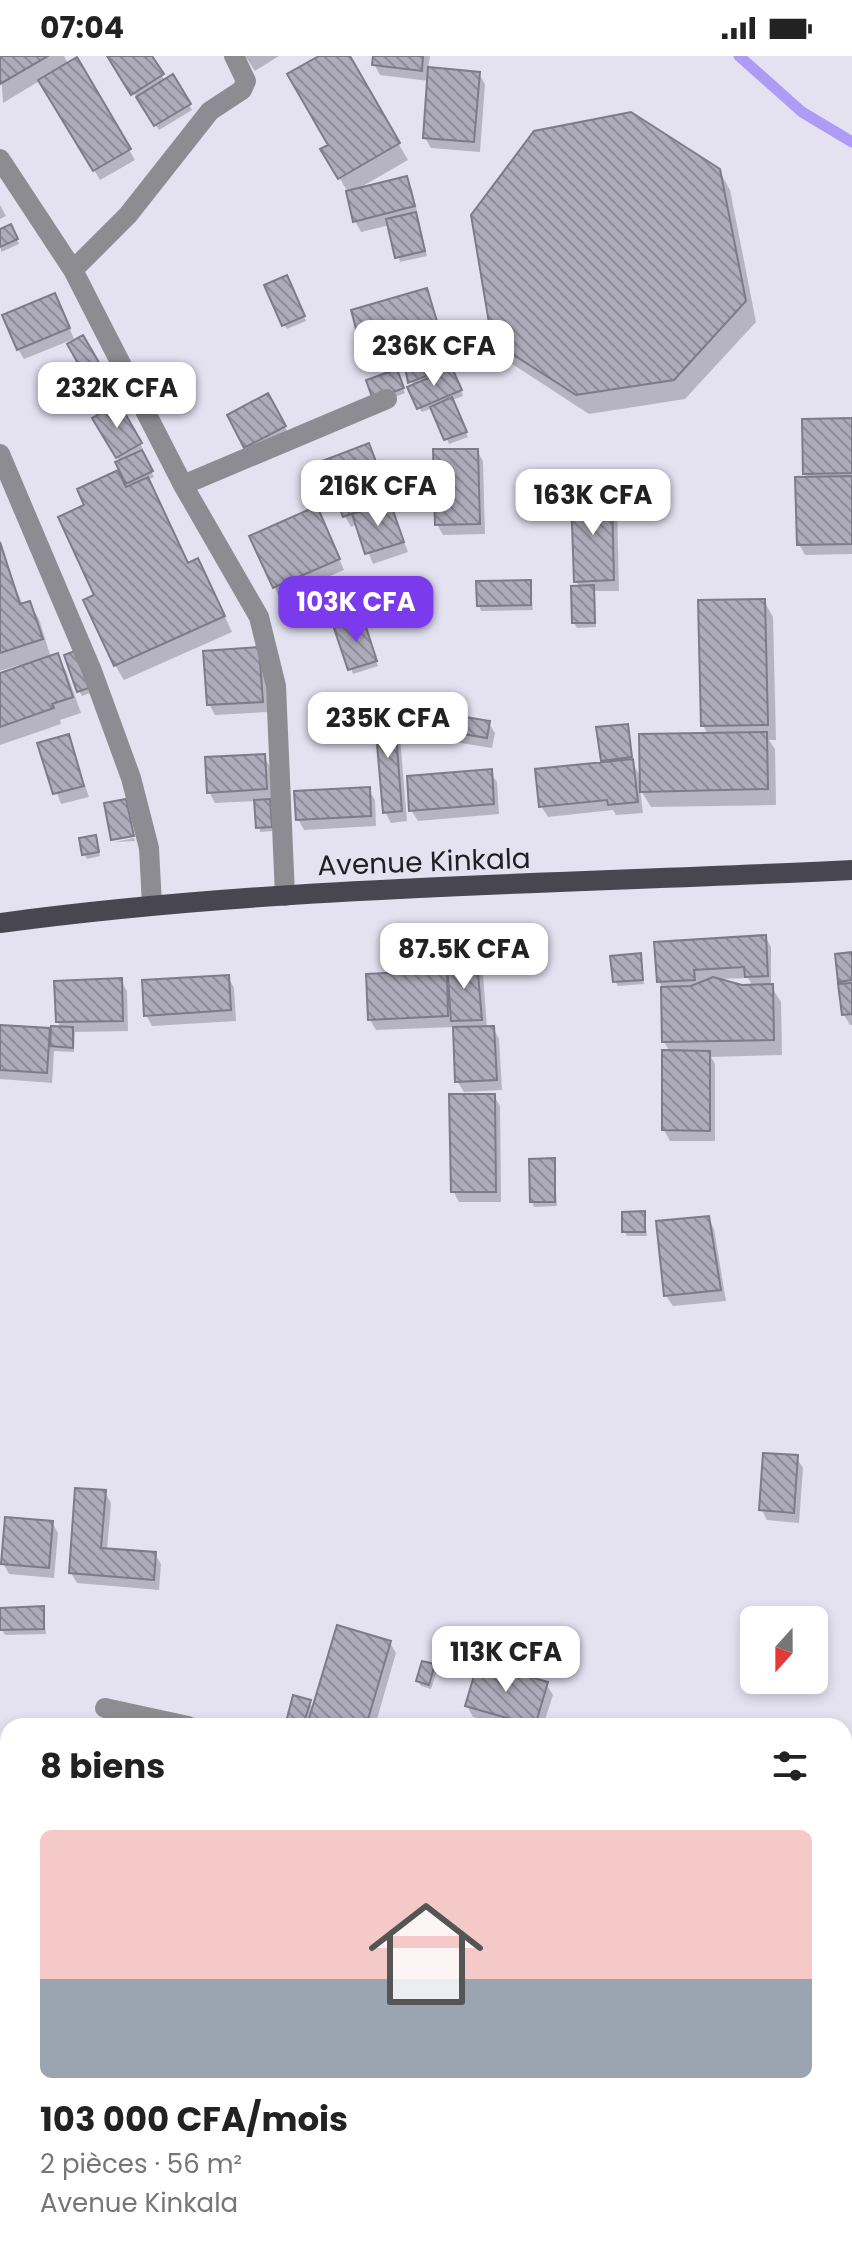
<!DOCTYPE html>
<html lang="fr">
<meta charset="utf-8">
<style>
body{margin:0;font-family:Poppins,sans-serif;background:#f2f2f2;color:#222;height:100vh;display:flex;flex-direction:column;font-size:30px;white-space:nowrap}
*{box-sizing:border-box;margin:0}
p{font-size:26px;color:#767676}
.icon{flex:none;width:44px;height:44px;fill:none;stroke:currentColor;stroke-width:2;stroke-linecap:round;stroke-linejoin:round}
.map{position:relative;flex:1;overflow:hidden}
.panel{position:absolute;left:0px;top:1662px;width:852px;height:538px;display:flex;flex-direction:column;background:#fff;border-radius:24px 24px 0 0;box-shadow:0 4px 12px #0003}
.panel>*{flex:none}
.needle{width:52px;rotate:201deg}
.tools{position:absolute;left:740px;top:1550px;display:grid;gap:16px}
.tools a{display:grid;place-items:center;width:88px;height:88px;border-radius:12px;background:#fff;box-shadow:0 4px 12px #0003;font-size:40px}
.price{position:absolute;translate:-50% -68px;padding:0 18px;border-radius:16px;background:#fff;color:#222;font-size:26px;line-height:52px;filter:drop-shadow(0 2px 4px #0008)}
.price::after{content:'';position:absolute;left:50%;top:48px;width:24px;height:18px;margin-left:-12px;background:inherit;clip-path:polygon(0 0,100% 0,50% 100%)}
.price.active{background:#7c3aed;color:#fff}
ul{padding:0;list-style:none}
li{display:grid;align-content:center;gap:16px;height:424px;padding:0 40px}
li span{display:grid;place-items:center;height:248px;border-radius:12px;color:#555}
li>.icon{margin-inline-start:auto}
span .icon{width:144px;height:144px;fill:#fffc;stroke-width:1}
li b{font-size:34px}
h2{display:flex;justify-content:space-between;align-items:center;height:96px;padding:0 40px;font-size:34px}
.status{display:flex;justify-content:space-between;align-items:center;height:56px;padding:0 40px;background:#fff;direction:ltr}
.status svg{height:22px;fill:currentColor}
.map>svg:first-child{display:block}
.shadow{fill:#0003;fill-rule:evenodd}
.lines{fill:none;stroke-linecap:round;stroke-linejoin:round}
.stream{stroke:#ae9bf5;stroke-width:11}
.building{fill:url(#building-back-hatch);stroke:#7d7b89;stroke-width:2}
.minor{stroke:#8d8c93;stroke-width:20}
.major{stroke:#484651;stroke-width:20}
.labels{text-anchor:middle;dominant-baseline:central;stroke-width:6;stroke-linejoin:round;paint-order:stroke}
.street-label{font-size:28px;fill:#201f24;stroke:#e4e2f1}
</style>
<div class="status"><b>07:04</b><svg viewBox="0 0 49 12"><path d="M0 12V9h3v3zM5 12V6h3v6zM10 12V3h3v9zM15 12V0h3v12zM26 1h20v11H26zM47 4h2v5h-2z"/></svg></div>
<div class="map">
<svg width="852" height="2199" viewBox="0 0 852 2199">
<defs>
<pattern id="building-back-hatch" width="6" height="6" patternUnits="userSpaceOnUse" patternTransform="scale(2)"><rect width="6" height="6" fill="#aeacba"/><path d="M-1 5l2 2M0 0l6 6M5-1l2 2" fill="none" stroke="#8d8b97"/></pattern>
</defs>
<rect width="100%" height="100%" fill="#e4e2f1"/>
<path class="shadow" d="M0,0H64L69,9L76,4L135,104L100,124L41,24L3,47Z
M108,0H150L165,25L172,21L192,54L159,74Z
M245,0H279L255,15Z
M323,0H347L408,104L356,134L406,122L412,133L427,200L400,206L390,169L361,176L355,165L349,138L323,94L331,90Z
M375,0H430L428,13L479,18L485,28L480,96L431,92L425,82L429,25L380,19L374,8Z
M719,114L730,134L756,266L685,343L589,358L506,304L494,284Z
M0,149L6,160L0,163Z
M0,175H13L19,188L1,196Z
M289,227L306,265L287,273L284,269Z
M426,235L463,340L452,344L468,381L449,388L433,352L422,356L419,352L406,304L399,306L401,313L396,315L405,337L378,348L392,317L387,309L372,313L366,302Z
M60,250L74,283L24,303L18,293Z
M82,282L143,393L140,395L154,421L147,424L188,509L206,520L232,576L124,624L115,609L96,540L130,432L120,406L95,363L108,355L70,289Z
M268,340L291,382L252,402L229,360Z
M852,364V498L805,499L799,488L808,423L805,418Z
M368,390L408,496L373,508L357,468L351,471L345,460Z
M477,395L483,405L485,478L443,479L437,468Z
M611,440L617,450L619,535H595L596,571L577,572L574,567L580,532L576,525Z
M322,463L344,514L302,532L307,547L288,554L274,531Z
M0,490L23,550L30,548L39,563L51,602L57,600L66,615L81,657L60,664L61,668L0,689V620L20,612L19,609L0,615Z
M530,526L533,554L481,555L479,550Z
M764,545L773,561L776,684H769L775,693L776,749L651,751L640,733L643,757L616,759L613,754L548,761L541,750L604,708L602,705L627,670L632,706L641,722L708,679L703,669Z
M365,569L378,610L353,618L336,573Z
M74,597L90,637L82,640L79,635Z
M264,604L268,656L215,659L209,648Z
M393,655L399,665L488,666L495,677L492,692L404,678L399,669L407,765L391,767L385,756Z
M68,680L89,741L61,748L39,688Z
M264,700L270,711L272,744H269L274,775L260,776L256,745L215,747L209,736Z
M490,716L497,726L499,758L418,765L411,754Z
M368,733L375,744L376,770L304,774L298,763Z
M95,781L100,800L87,803L84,798Z
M134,782L135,785L115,786Z
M765,881L771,891V930L781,946L782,999L711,1001L715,1008V1085H670L664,1074L670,996L664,986L663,932L659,926ZM748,922L753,931L718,923Z
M852,898V969H850L844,959L840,925Z
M640,900L644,928L618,930L615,925Z
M476,908L483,918L487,972H493L499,983L502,1034L464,1036L457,1025L455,971L376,974L370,964L368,920L450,916Z
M228,921L234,932L236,965L152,970L146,959Z
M121,925L127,935L128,975L75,976L74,996L54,995L52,1027L0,1023V971L49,974L52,980L61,972L58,966Z
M494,1040L500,1050L501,1146H459L453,1135Z
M554,1104L557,1150L534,1151L532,1146Z
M644,1157L647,1180H627L624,1175Z
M708,1162L714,1173L726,1245L673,1250L666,1240Z
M796,1401L803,1412L799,1467L767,1464L761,1453Z
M105,1436L111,1447L107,1494L155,1498L161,1508L159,1534L77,1527L71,1517Z
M52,1466L58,1477L54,1522L9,1518L3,1507Z
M43,1552L46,1578L5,1579L2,1574Z
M390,1587L396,1597L375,1670H313L309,1663L307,1670H287L309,1646L314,1654Z
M434,1610L437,1615L431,1633L421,1630L418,1625Z
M546,1628L553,1639L543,1670H503L473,1661L467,1650Z
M334,2192H426L425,2199H338Z
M476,2192H531L529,2199H490Z
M82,2195L109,2199H81Z"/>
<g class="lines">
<path class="stream" d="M739,0L802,56L852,86"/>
</g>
<path class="building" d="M0,0H48L0,28Z
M107,0H152L164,18L131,39Z
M319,0H350L400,87L338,123L320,93L328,89L287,18Z
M373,0H423L422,15L372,9Z
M77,1L131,93L93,115L38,24Z
M428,11L480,16L474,86L423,82Z
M173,18L191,48L154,70L136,41Z
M631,56L720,113L746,245L674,324L576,339L492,285L471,159L534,75Z
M407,120L415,150L353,166L346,135Z
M416,156L425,195L395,202L386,163Z
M11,168L18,183L0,191V173Z
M287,219L305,260L282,270L264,229Z
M427,232L442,282L364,303L351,254Z
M55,237L70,272L17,294L2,259Z
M83,279L118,339L101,348L67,288Z
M441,285L452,310L408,327L403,300Z
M452,312L462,334L417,353L407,331Z
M397,313L404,332L373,344L366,324Z
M268,337L286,370L244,392L227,359Z
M452,341L467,376L444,384L430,351Z
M119,347L142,387L116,402L92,362Z
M852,362V417L803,418L802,363Z
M369,387L390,443L343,461L322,405Z
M433,393H478L480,468L435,469Z
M142,394L153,415L126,428L115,406Z
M118,414L126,431L148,421L188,507L198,502L225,560L114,610L83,544L94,539L58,461L84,449L77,433Z
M852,420V488L797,489L795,421Z
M571,438H612L614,524L574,526Z
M390,446L404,486L365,498L352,458Z
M317,450L340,503L273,532L249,480Z
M0,486L20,548L30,545L43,583L0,597Z
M531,524V549L477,550L476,525Z
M302,529L306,542L284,550L279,537Z
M594,529L595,567H572L571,530Z
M765,543L768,669L701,670L698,544Z
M363,562L377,605L348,614L334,572Z
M259,591L263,646L207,649L203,595Z
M75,595L89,632L77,636L64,599Z
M58,597L73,641L52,648L54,652L0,671V617Z
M399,650L490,665L487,682L396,667Z
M394,653L402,755L383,757L374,654Z
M628,668L632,701L601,705L596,671Z
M767,676L768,733L640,736L639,678Z
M69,678L84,730L53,738L37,687Z
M265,698L267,733L207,737L205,701Z
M633,703L638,746L608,749L607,744L539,751L535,713Z
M492,713L494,748L409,755L407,720Z
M370,731L371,760L296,764L294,735Z
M126,743L134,780L111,784L104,747Z
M270,743L272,771L256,772L254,744Z
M96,779L99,796L82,799L79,782Z
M766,879L768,920L745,921L744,911L694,914L695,924L657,926L654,886Z
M852,896V924L838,926L835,898Z
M641,897L643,924L613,926L610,900Z
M477,905L482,964L451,965L447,907Z
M447,914L448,960L368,964L366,918Z
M229,919L231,954L144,960L142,924Z
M713,921L742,929L773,928L774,984L662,986L661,931L691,930Z
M122,922L123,965L56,966L54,925Z
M852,927V958L842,959L838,928Z
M0,969L50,972L47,1017L0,1014Z
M51,970L73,971V992L50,990Z
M494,970L497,1024L455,1026L453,971Z
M662,994L710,995V1075L662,1074Z
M449,1038H495L496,1136H451Z
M555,1102V1146H530L529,1103Z
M645,1155V1176H622V1156Z
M709,1160L721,1234L664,1240L656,1165Z
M763,1397L798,1399L794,1457L759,1454Z
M75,1432L106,1434L101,1492L156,1496L154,1524L69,1517Z
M5,1461L53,1465L49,1512L1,1508Z
M44,1550V1573L0,1574V1552Z
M337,1569L391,1585L366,1670H322L308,1666Z
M422,1605L435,1608L429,1629L416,1625Z
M478,1606L548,1626L535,1670L465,1650Z
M293,1639L311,1644L303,1670H285Z
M353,2192H415L414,2199Z"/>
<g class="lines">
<path class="minor" d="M0,103L73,214L183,429L259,561L276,630L285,840
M73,214L128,159L210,55L242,34L246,25L234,0
M0,398L92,615L131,722L149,792L152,849
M183,429L387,343
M105,1652L188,1670
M0,1916L8,1917
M202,2192L246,2199
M5,2199L8,2180"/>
<path class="major" d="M0,867C282,829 568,828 852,814"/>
</g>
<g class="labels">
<g class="street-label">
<text transform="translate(424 806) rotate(-2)">Avenue Kinkala</text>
</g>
</g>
</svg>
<div class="tools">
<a><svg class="needle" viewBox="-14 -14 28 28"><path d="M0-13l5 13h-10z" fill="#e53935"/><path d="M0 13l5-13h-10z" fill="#767676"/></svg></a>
</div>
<b class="price" style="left:434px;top:332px">236K CFA</b>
<b class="price" style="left:117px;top:374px">232K CFA</b>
<b class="price" style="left:378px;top:472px">216K CFA</b>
<b class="price" style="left:593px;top:481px">163K CFA</b>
<b class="price active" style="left:356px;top:588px">103K CFA</b>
<b class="price" style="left:388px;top:704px">235K CFA</b>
<b class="price" style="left:464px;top:935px">87.5K CFA</b>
<b class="price" style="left:506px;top:1638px">113K CFA</b>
<section class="panel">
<h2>8 biens<svg class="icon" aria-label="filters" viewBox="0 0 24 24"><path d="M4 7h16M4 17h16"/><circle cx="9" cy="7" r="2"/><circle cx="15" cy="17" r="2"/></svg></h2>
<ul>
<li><span style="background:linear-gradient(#f6c9c9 60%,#9aa5b1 0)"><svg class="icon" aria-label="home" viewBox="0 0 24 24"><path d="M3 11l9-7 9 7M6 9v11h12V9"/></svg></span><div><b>103 000 CFA/mois</b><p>2 pièces · 56 m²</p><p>Avenue Kinkala</p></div></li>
</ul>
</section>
</div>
